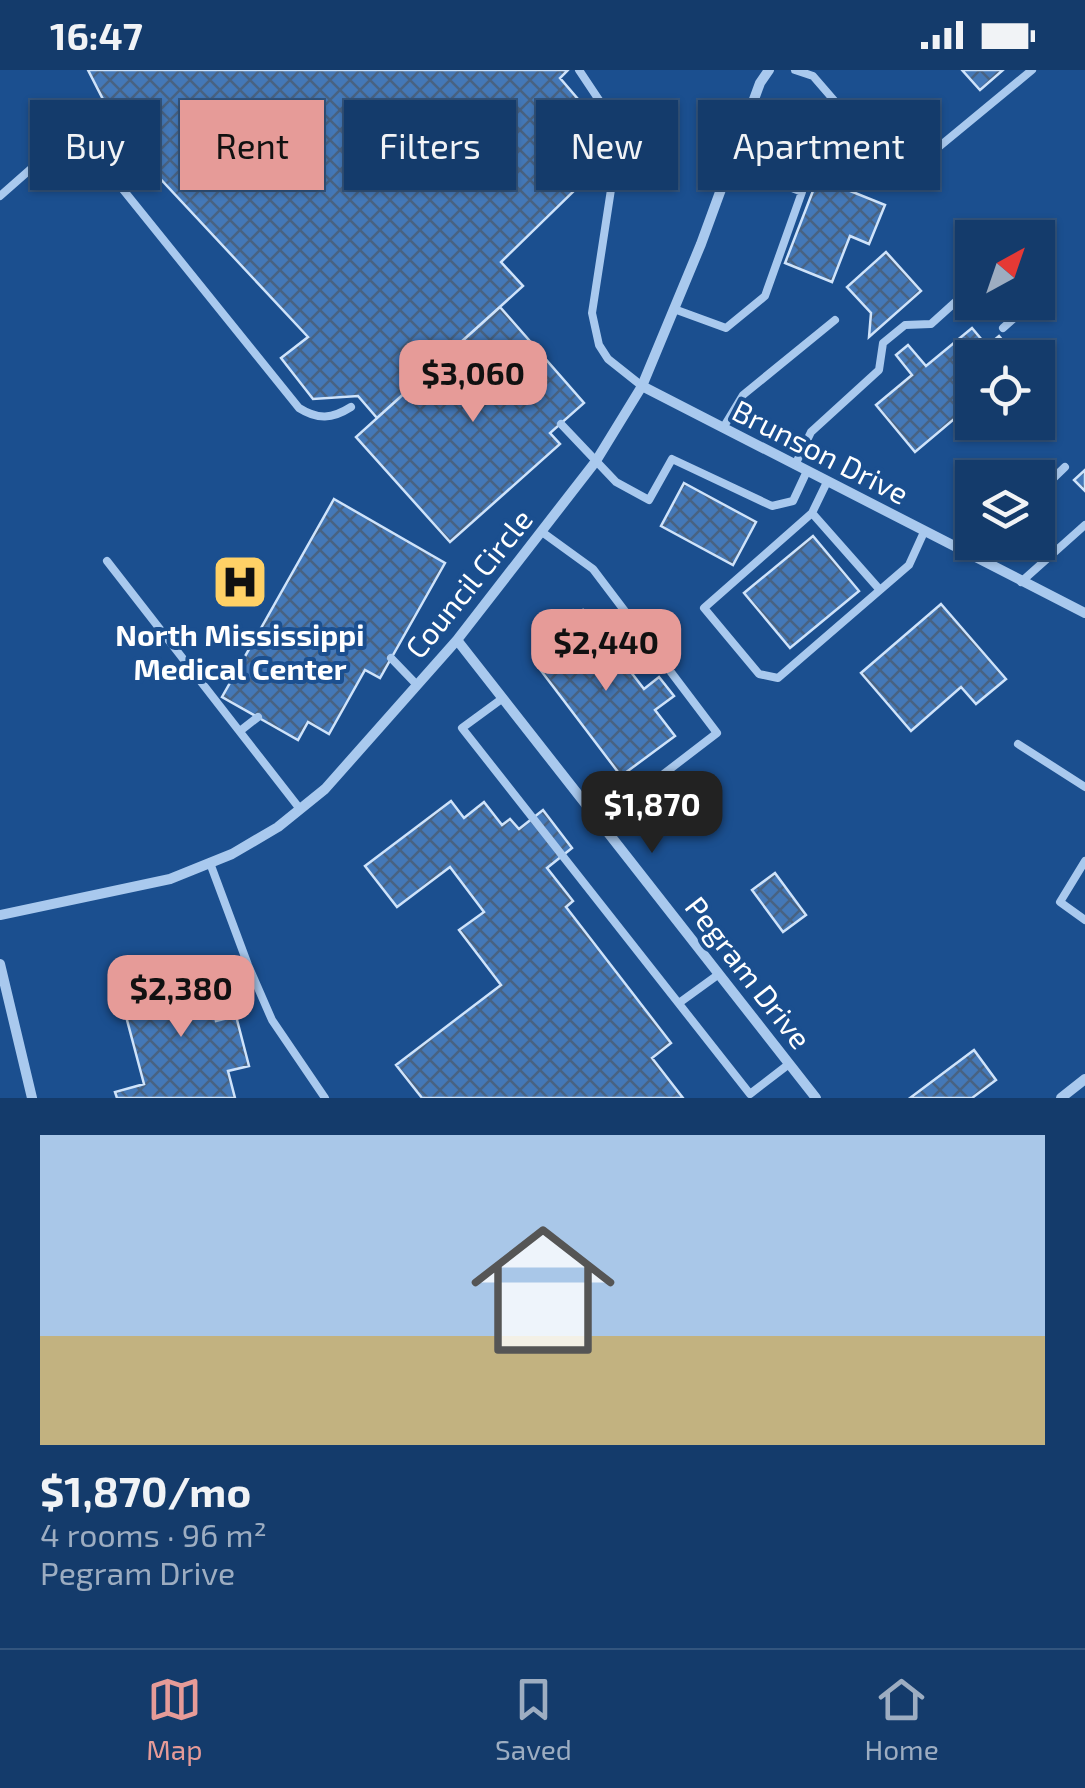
<!DOCTYPE html>
<meta charset="utf-8">
<style>
body{margin:0;font-family:"Exo 2",sans-serif;background:#214673;color:#f1f3f6;height:100vh;display:flex;flex-direction:column;font-size:38px;white-space:nowrap}
*{box-sizing:border-box;margin:0}
p{font-size:32px;color:#9dadc1}
.icon{flex:none;width:55px;height:55px;fill:none;stroke:currentColor;stroke-width:2;stroke-linecap:round;stroke-linejoin:round}
.map{position:relative;height:1028px;overflow:hidden}
.panel{display:flex;flex-direction:column;background:#143b6b;flex:1}
.panel>*{flex:none}
.banner{position:absolute;left:30px;top:30px;width:1025px;height:90px;display:flex;gap:20px}
.needle{width:65px;rotate:40deg}
.fabs{position:absolute;left:955px;top:150px;display:grid;gap:20px}
.fabs a{display:grid;place-items:center;width:100px;height:100px;border-radius:0px;background:#143b6b;box-shadow:0 2px 8px #0004,0 0 0 2px #33557e;font-size:50px}
.price{position:absolute;translate:-50% -85px;padding:0 22px;border-radius:20px;background:#e69b98;color:#111;font-size:32px;line-height:65px;filter:drop-shadow(0 2px 5px #0008)}
.price::after{content:'';position:absolute;left:50%;top:60px;width:30px;height:22px;margin-left:-15px;background:inherit;clip-path:polygon(0 0,100% 0,50% 100%)}
.price.current{background:#222;color:#fff}
ul{padding:0;list-style:none}
li{display:grid;align-content:center;gap:20px;height:530px;padding:0 40px}
li span{display:grid;place-items:center;height:310px;border-radius:0px;color:#555}
li>.icon{margin-inline-start:auto}
span .icon{width:180px;height:180px;fill:#fffc;stroke-width:1}
li b{font-size:42px}
.pill{padding:0 35px;border-radius:0px;background:#143b6b;box-shadow:0 2px 8px #0004,0 0 0 2px #33557e;font-size:35px;line-height:90px}
.pill.current{background:#e69b98;color:#111}
.status{display:flex;justify-content:space-between;align-items:center;height:70px;padding:0 50px;background:#143b6b;direction:ltr}
.status svg{height:28px;fill:currentColor}
.tabs{display:flex;justify-content:space-around;align-items:center;height:140px;border-top:2px solid #33557e;background:#143b6b;font-size:28px;color:#9dadc1}
.tabs a{display:grid;justify-items:center;gap:5px}
.tabs .current{color:#e69b98}
.map>svg:first-child{display:block}
.building{fill:url(#building-cross-hatch);stroke:#cfe3fa;stroke-width:2.5}
.lines{fill:none;stroke-linecap:round;stroke-linejoin:round}
.service{stroke:#a9c9ee;stroke-width:8}
.minor{stroke:#a9c9ee;stroke-width:10}
.labels{text-anchor:middle;dominant-baseline:central;stroke-width:8;stroke-linejoin:round;paint-order:stroke}
.street-label{font-size:30px;fill:#fff;stroke:#1b4f8f}
.poi-label{font-size:30px;font-weight:bold;fill:#fff;stroke:#1b4f8f}
</style>
<div class="status"><b>16:47</b><svg viewBox="0 0 49 12"><path d="M0 12V9h3v3zM5 12V6h3v6zM10 12V3h3v9zM15 12V0h3v12zM26 1h20v11H26zM47 4h2v5h-2z"/></svg></div>
<div class="map">
<svg width="1085" height="1028" viewBox="0 0 1085 1028">
<defs>
<pattern id="building-cross-hatch" width="8" height="8" patternUnits="userSpaceOnUse" patternTransform="scale(2.5)"><rect width="8" height="8" fill="#4478b7"/><path d="M0 0l8 8M0 8l8-8" fill="none" stroke="#486282"/></pattern>
</defs>
<rect width="100%" height="100%" fill="#1b4f8f"/>
<path class="building" d="M88,0H568L560,8L619,77L501,192L523,216L377,348L358,326L313,329L281,288L308,267L140,87L108,39Z
M962,0H1003L980,20Z
M818,108L885,135L869,174L850,166L832,212L785,193Z
M886,182L921,221L869,267L871,243L847,217Z
M500,237L584,333L550,363L560,374L450,472L356,367Z
M972,258L987,276L999,266L1017,288H972V334L915,382L876,335L912,305L896,285L908,275L926,296Z
M1085,400V421L1074,410Z
M684,413L756,452L733,495L661,456Z
M334,429L445,493L380,608L365,600L329,664L308,652L298,670L222,627Z
M813,466L859,521L790,578L744,523Z
M941,534L1006,609L976,634L961,617L911,661L861,603Z
M583,540L644,619L659,607L674,626L655,640L675,666L621,706L536,594L570,549Z
M451,731L464,748L484,732L502,755L510,749L519,759L543,740L572,778L547,798L573,831L566,837L671,973L652,988L683,1028H422L396,995L501,915L459,860L484,842L450,797L397,837L365,796Z
M775,803L806,845L783,862L752,820Z
M203,899L216,951L236,946L249,996L228,1001L235,1028H117L115,1022L144,1014L119,920Z
M974,980L996,1010L972,1028H910Z"/>
<g class="lines">
<path class="service" d="M579,0L617,57L624,80L612,113L592,243L599,275L608,289L642,316
M795,0L813,6L897,103L906,104L1032,0
M0,126L75,60L299,338C318,350 332,349 351,337
M1038,216V218
M674,239L726,258L765,226L802,122L730,93
M1003,258L1032,232
M561,354L616,412L649,430L672,389L772,436L793,431L807,401
M723,358L743,325L835,250
M795,395L811,362L879,300L883,273L905,255L931,254L972,217
M827,412L812,443L704,538L759,604L778,608L909,495L924,462
M1038,423L1065,397
M812,443L880,520
M542,462L593,499L717,663L601,752
M971,486L986,472
M107,491L300,739
M1021,512L1085,455
M391,588L417,615
M503,628L462,658L750,1024L789,994
M240,661L258,647
M1018,674L1085,717
M1085,791L1060,832L1085,850
M210,793L248,895L272,950L325,1028
M679,933L719,904"/>
<path class="minor" d="M642,316L1085,543
M457,570L816,1028
M0,845L170,809L232,784L278,757L325,719L457,570L596,391L642,316L701,174L760,13L769,0
M0,894L32,1028
M1061,1028L1085,1009"/>
</g>
<defs>
<g id="hospital-square" transform="scale(2.875)"><rect x="-9" y="-9" width="18" height="18" rx="4" fill="#ffd166" stroke="#1b4f8f"/><path d="M-5-5h3v3.5h4V-5h3V5h-3V1.5h-4V5h-3Z" fill="#111"/></g>
</defs>
<g fill-rule="evenodd">
<use href="#hospital-square" x="240" y="512"/>
</g>
<g class="labels">
<g class="street-label">
<text transform="translate(821 381) rotate(27)">Brunson Drive</text>
<text transform="translate(468 513) rotate(-51)">Council Circle</text>
<text transform="translate(749 902) rotate(52)">Pegram Drive</text>
</g>
<g class="poi-label">
<text x="240" y="564">North Mississippi<tspan x="240" dy="34">Medical Center</tspan></text>
</g>
</g>
</svg>
<div class="fabs">
<a><svg class="needle" viewBox="-14 -14 28 28"><path d="M0-13l5 13h-10z" fill="#e53935"/><path d="M0 13l5-13h-10z" fill="#9dadc1"/></svg></a>
<a><svg class="icon" aria-label="locate" viewBox="0 0 24 24"><circle cx="12" cy="12" r="6"/><path d="M12 2v4M12 18v4M2 12h4M18 12h4"/></svg></a>
<a><svg class="icon" aria-label="layers" viewBox="0 0 24 24"><path d="M12 4l9 5-9 5-9-5zM3 14l9 5 9-5"/></svg></a>
</div>
<b class="price" style="left:473px;top:355px">$3,060</b>
<b class="price" style="left:606px;top:624px">$2,440</b>
<b class="price current" style="left:652px;top:786px">$1,870</b>
<b class="price" style="left:181px;top:970px">$2,380</b>
<div class="banner">
<a class="pill">Buy</a>
<a class="pill current">Rent</a>
<a class="pill">Filters</a>
<a class="pill">New</a>
<a class="pill">Apartment</a>
</div>
</div>
<section class="panel">
<ul>
<li><span style="background:linear-gradient(#a9c7e8 65%,#c2b280 0)"><svg class="icon" aria-label="home" viewBox="0 0 24 24"><path d="M3 11l9-7 9 7M6 9v11h12V9"/></svg></span><div><b>$1,870/mo</b><p>4 rooms · 96 m²</p><p>Pegram Drive</p></div></li>
</ul>
</section>
<nav class="tabs">
<a class="current"><svg class="icon" aria-label="map" viewBox="0 0 24 24"><path d="M3 6l6-2 6 2 6-2v14l-6 2-6-2-6 2zM9 4v14M15 6v14"/></svg>Map</a>
<a><svg class="icon" aria-label="saved" viewBox="0 0 24 24"><path d="M7 4h10v16l-5-4-5 4z"/></svg>Saved</a>
<a><svg class="icon" aria-label="home" viewBox="0 0 24 24"><path d="M3 11l9-7 9 7M6 9v11h12V9"/></svg>Home</a>
</nav>
